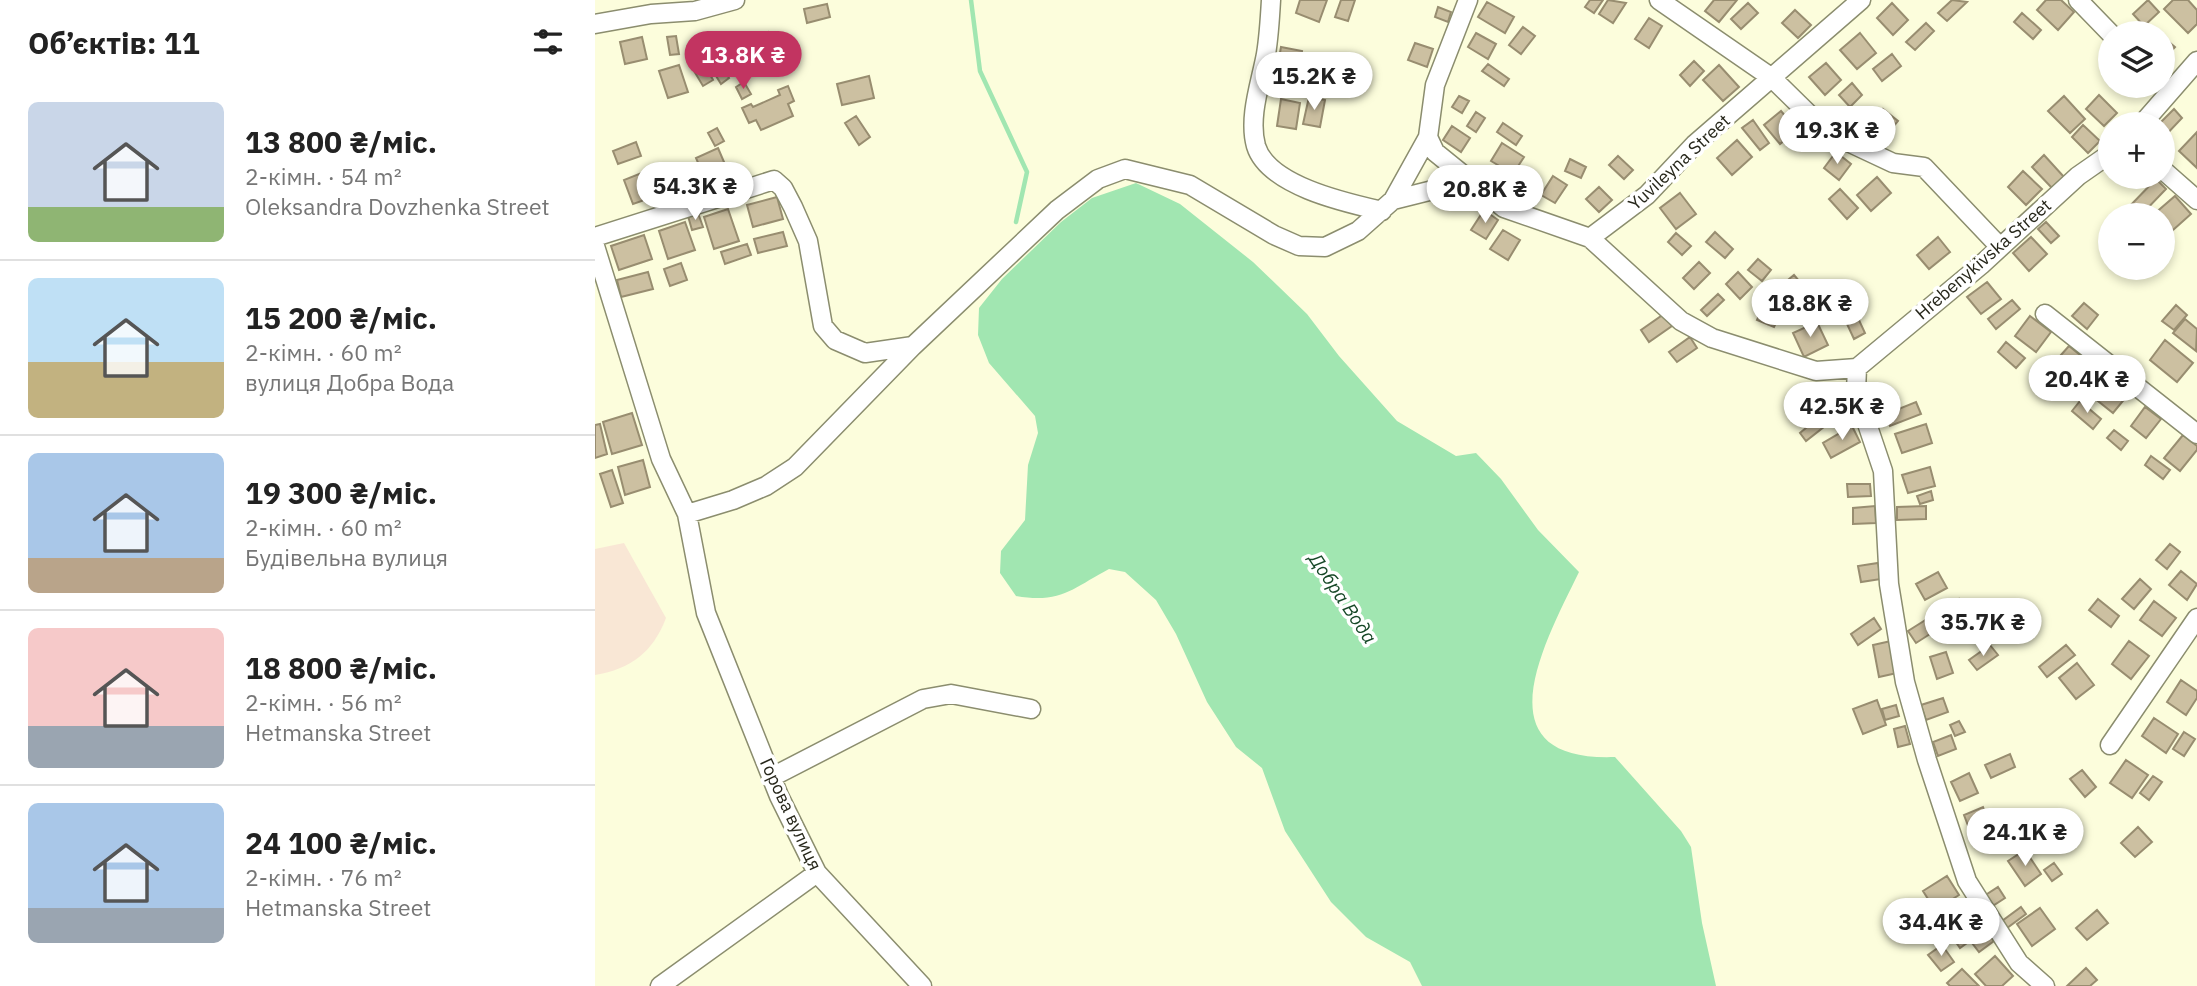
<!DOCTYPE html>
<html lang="uk">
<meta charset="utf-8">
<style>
body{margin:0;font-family:"IBM Plex Sans",sans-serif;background:#f6f6f6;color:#222;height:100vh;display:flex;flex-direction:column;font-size:26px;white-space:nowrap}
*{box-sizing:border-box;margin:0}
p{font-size:23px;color:#767676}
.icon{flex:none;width:38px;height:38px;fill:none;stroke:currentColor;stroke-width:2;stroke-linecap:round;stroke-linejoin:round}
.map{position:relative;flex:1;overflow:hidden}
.panel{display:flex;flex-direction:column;background:#fff;width:595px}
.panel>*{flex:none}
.controls{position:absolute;left:1503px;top:21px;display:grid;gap:14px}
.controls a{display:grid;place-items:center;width:77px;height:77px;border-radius:50%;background:#fff;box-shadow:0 4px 10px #0003;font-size:35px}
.price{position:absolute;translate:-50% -60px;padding:0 16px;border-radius:24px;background:#fff;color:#222;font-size:23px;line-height:46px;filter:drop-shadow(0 2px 4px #0008)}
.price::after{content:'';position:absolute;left:50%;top:42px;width:21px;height:16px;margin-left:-10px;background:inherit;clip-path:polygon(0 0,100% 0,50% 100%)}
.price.current{background:#c23461;color:#fff}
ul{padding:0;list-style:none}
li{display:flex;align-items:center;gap:21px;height:175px;padding:0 28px}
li+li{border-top:2px solid #e0e0e0}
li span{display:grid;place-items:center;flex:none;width:196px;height:140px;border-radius:10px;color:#555}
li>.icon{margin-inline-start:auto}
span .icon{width:84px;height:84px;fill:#fffc;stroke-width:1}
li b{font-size:30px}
h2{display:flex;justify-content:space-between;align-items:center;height:84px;padding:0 28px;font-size:30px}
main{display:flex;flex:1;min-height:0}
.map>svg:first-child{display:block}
.green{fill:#f9e7d5}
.water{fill:#a1e6b1}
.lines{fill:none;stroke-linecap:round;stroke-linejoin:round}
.stream{stroke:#a1e6b1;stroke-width:4.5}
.building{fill:#ccc0a1;stroke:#988d70;stroke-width:2}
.street-casing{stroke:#8b8d6e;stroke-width:21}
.street{stroke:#fff;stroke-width:18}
.labels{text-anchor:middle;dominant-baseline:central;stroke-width:7;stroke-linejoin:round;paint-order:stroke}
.street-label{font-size:18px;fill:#27271b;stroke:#fff}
.water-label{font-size:19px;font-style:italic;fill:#164827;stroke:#fff}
</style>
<main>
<section class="panel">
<h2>Об’єктів: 11<svg class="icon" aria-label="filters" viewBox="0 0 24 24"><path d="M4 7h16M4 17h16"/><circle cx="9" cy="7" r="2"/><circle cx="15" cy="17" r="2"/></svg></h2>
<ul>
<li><span style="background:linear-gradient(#c9d6e8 75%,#8fb573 0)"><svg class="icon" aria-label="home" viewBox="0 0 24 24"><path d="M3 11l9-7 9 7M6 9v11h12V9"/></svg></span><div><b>13 800 ₴/міс.</b><p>2-кімн. · 54 m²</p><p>Oleksandra Dovzhenka Street</p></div></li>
<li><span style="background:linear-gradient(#bfe0f5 60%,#c2b280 0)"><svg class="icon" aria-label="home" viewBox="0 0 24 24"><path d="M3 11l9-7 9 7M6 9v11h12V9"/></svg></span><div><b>15 200 ₴/міс.</b><p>2-кімн. · 60 m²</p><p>вулиця Добра Вода</p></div></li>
<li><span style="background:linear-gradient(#a9c7e8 75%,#b9a48a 0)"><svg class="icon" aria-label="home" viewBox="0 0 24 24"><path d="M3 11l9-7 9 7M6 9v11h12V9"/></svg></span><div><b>19 300 ₴/міс.</b><p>2-кімн. · 60 m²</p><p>Будівельна вулиця</p></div></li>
<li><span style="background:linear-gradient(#f6c9c9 70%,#9aa5b1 0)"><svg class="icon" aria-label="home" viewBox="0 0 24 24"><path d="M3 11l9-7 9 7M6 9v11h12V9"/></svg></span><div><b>18 800 ₴/міс.</b><p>2-кімн. · 56 m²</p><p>Hetmanska Street</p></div></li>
<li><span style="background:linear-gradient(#a9c7e8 75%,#9aa5b1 0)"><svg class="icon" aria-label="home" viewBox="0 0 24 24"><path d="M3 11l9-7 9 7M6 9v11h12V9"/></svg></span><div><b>24 100 ₴/міс.</b><p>2-кімн. · 76 m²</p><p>Hetmanska Street</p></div></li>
</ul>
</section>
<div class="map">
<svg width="1602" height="986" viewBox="0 0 1602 986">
<rect width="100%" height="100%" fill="#fcfddc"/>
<path class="green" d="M29,543L71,618C58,652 36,669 0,675V549Z"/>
<path class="water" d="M541,183L585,204L658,262L712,314L744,356L802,421L861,456L881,453L906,479L943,530L984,572C950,642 883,762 1020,757L1086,831L1096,847L1107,923L1121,986H827L815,962L771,937L736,902L690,831L667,768L641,747L612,702L581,634L561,600L530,572L514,569C478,588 466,604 421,596L405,573L406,551L430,520L433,465L443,433L440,416L394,363L383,335L384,308L407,279L466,222L497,198Z"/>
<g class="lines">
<path class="stream" d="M376,0L385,71L432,172L421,222"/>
</g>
<path class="building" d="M705,0H732L724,22L701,13Z
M746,0H760L753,21L740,17Z
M995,0H1008L999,13L990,7Z
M1013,0L1031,3L1018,23L1004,14Z
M1119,0H1142L1124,22L1110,11Z
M1357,0L1372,2L1352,21L1343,13Z
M1451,0H1466L1479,12L1463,30L1442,10Z
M1553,0L1564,12L1549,26L1538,14Z
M1578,0H1593L1602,10V24L1593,33L1569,9Z
M892,2L919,17L910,33L883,17Z
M1153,3L1163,13L1146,29L1136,19Z
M1297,3L1313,20L1298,35L1282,18Z
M232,4L235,17L212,23L209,9Z
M843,7L856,12L853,22L840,17Z
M1200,10L1216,25L1203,38L1187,23Z
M1427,13L1446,30L1438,39L1419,22Z
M1054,18L1067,26L1054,48L1040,39Z
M1331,23L1339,31L1320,50L1311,42Z
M928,27L940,36L926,54L914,45Z
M173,32L179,48L154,57L148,41Z
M881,33L901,44L893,59L873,47Z
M1265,33L1281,53L1262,69L1245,50Z
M81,36L84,54L75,55L72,37Z
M47,37L52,59L30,64L25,42Z
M1568,37L1580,47L1568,60Z
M820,43L838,49L832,67L813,60Z
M686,47L707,51L701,85L680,81Z
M1297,54L1306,66L1287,81L1278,69Z
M1099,61L1109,71L1095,86L1085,75Z
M1231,63L1246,80L1230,95L1214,77Z
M893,64L914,79L909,86L887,71Z
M84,65L93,92L73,98L64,71Z
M110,65L118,80L108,86L99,71Z
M1124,65L1144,87L1128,101L1108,80Z
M126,66L134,78L126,84L118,71Z
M274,76L279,98L247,105L242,84Z
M149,82L156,94L147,99L141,87Z
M1257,83L1267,95L1255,107L1244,95Z
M193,86L199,101L193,104L198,116L166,130L161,120L154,123L147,108L156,104L158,107L185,95L183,90Z
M1504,95L1522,113L1509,126L1491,109Z
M864,96L874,101L867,113L857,107Z
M1469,96L1490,119L1475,133L1453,111Z
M714,97L730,100L725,127L708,124Z
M686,99L705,103L701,129L682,126Z
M1288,109L1303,121L1289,138L1274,126Z
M1579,109L1587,118L1568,138V124H1564Z
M1186,111L1202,130L1185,144L1169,125Z
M881,112L890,118L881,132L872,126Z
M261,116L275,137L264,145L250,123Z
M1158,120L1174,143L1165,150L1147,128Z
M908,123L927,136L921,145L902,132Z
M1488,125L1505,141L1493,153L1477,137Z
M857,126L875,138L866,152L848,140Z
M122,128L129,141L120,146L113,133Z
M1602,132V168L1584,151Z
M1142,140L1157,157L1137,175L1122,158Z
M41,142L46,156L23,164L18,151Z
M907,143L929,157L918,174L896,161Z
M123,148L132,169L110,179L101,158Z
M1241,152L1256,164L1244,180L1229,168Z
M1449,155L1469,177L1457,188L1437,167Z
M1023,156L1038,170L1029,179L1014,165Z
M975,159L991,167L986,178L970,171Z
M54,170L64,195L38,204L29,180Z
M1428,171L1447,189L1431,205L1413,187Z
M958,176L972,185L960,203L946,195Z
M73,177L77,191L68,194L64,180Z
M1282,177L1296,193L1276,211L1262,195Z
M1561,179L1571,189L1546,215H1539L1532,209Z
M1004,187L1017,200L1004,212L991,199Z
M1245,189L1263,208L1252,219L1234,199Z
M1085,193L1101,214L1081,229L1065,208Z
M1580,196L1596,214L1569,238L1568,215H1558Z
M182,197L188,219L158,227L152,205Z
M133,209L144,241L119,249L109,217Z
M889,210L903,220L891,239L876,230Z
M103,213L108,227L97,230L93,216Z
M90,222L100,250L73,259L64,231Z
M1451,222L1464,236L1456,243L1443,229Z
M908,230L925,240L913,260L895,249Z
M188,232L192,246L163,253L159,239Z
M1120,232L1138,249L1130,258L1111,242Z
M1081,233L1096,246L1087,255L1073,242Z
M49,235L57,259L24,270L16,246Z
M1343,237L1355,252L1334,269L1322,255Z
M1436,237L1452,254L1434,271L1418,253Z
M152,244L156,255L130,264L126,252Z
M1163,259L1176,270L1167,281L1153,270Z
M1104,262L1115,273L1099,289L1088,278Z
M86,263L92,280L75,286L69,269Z
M53,272L58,289L26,297L22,280Z
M1143,272L1157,287L1145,299L1131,284Z
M1199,275L1205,282L1192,292L1187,285Z
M1392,282L1406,299L1386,314L1372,297Z
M1207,293L1216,304L1202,314L1194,303Z
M1123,294L1129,300L1112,316L1106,310Z
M1171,300L1188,308L1179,327L1162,320Z
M1417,300L1425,309L1401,329L1393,319Z
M1489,303L1503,315L1492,329L1477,316Z
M1581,305L1592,315L1579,330L1567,321Z
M1069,314L1077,326L1054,342L1046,330Z
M1435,316L1456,332L1441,352L1420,336Z
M1263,318L1270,333L1259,339L1252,324Z
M1590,319L1602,329L1601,351L1578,333Z
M1222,322L1233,345L1209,357L1198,333Z
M1095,337L1102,348L1082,362L1074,352Z
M1570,340L1598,363L1582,382L1555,360Z
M1411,342L1430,358L1421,368L1403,352Z
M1474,346L1496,364L1480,383L1457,365Z
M1446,367L1462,380L1454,390L1438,378Z
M1507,376L1532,396L1518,413L1493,393Z
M1485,401L1506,419L1498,429L1477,411Z
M1321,402L1326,414L1295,426L1291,414Z
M1550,407L1566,419L1551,438L1536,426Z
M37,413L47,445L17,454L8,422Z
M1223,418L1230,426L1211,441L1205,433Z
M5,424L12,454L0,458V425Z
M1331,424L1337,443L1307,453L1300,434Z
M1257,426L1265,442L1236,458L1228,443Z
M1519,430L1533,441L1526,450L1512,438Z
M1588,435L1602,446V450L1585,471L1569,458Z
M1556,456L1575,470L1568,479L1550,465Z
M48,460L55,487L30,495L23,467Z
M1335,467L1340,486L1313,493L1307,475Z
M17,470L28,503L16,507L5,474Z
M1252,484H1275L1276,496L1253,497Z
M1336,491L1338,500L1325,504L1322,496Z
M1280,506L1281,523L1258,524V508Z
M1331,506V519L1302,520V507Z
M1575,544L1585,552L1572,569L1561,560Z
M1283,563L1286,579L1266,582L1263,566Z
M1586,571L1602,584L1592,600L1574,585Z
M1343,572L1352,588L1330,600L1321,584Z
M1545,579L1556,589L1539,609L1527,599Z
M1364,599L1371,611L1321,643L1313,631Z
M1503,599L1524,616L1516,627L1494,610Z
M1559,601L1581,618L1567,636L1545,620Z
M1279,618L1286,629L1263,645L1256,634Z
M1296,641L1302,673L1284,677L1278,645Z
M1534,641L1554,656L1536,679L1517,664Z
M1395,645L1403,655L1382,670L1374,660Z
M1471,645L1480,655L1452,677L1444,667Z
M1351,652L1358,673L1342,679L1335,657Z
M1482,663L1499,685L1481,699L1464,678Z
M1586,680L1602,691V698L1591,715L1572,702Z
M1348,698L1353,712L1331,720L1326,705Z
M1282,700L1291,725L1268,734L1258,709Z
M1301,705L1304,716L1290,720L1287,709Z
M1559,718L1583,734L1571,753L1547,736Z
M1364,721L1370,732L1360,736L1355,725Z
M1310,726L1315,744L1303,747L1299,729Z
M1589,732L1600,739L1589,756L1578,749Z
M1356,735L1361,749L1343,756L1338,742Z
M1415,754L1420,767L1396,778L1390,765Z
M1531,760L1553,775L1537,798L1515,783Z
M1487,770L1501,787L1490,797L1475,779Z
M1374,773L1383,793L1365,801L1356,782Z
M1558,776L1567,782L1554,800L1545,793Z
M1388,807L1396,828L1377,836L1369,815Z
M1543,827L1557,842L1540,857L1526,843Z
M1430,850L1446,874L1430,886L1413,861Z
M1459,863L1467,874L1457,881L1449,870Z
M1352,876L1364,895L1340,910L1328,891Z
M1403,887L1410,898L1396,907L1389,896Z
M1315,904L1327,927L1304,939L1292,915Z
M1426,907L1431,914L1412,928L1407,921Z
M1445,908L1460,929L1437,946L1422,924Z
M1502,910L1513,923L1492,940L1481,928Z
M1371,917L1383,935L1365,948L1352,929Z
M1392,931L1399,941L1384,952L1377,943Z
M1347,945L1359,962L1346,971L1333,955Z
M1400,956L1418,976L1407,986H1391L1380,974Z
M1491,968L1502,980L1495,986H1472Z
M1367,969L1384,986H1355L1352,983Z"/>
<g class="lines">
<g class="street-casing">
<path id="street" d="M676,0C675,18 674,36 671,54C666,82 653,117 661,146C673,186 752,203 787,211
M873,0L840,85L833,137L840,152L909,208L995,238L1086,321L1117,338L1221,371L1262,368L1261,391L1288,471L1294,584L1310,682L1332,760L1372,881L1424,963L1450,986
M1064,0L1177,78L1232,132L1298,163L1329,167L1404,246
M1483,0L1516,34
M0,24L56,14L100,11L140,0
M1547,124L1602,61
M1568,170L1602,200
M798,200L833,137
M0,237L179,180L188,188L198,207L213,241L228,326L240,340L270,353L318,346
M995,238L1052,195L1100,144L1266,0
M0,246L66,459L92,514L111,613L184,796L222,873L327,986
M1450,314L1602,434
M1262,368L1386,265L1483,176L1516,153
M92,514L138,500L171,486L200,467L318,346L462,210L503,179L530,169L595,185L679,235L704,246L730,247L763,231L798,200L874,181
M1515,745L1602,618
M177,777L328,699L356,694L436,709
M65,986L222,873"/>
</g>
<use href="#street" class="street"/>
</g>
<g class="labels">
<g class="street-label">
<text transform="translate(1084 162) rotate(-43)">Yuvileyna Street</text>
<text transform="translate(1388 259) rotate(-41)">Hrebenykivska Street</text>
<text transform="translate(196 814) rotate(65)">Горова вулиця</text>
</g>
<g class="water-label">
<text transform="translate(748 598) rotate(56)">Добра Вода</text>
</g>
</g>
</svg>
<div class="controls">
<a><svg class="icon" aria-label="layers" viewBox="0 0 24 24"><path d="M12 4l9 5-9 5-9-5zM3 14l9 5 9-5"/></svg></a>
<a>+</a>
<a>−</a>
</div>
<b class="price current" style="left:148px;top:91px">13.8K ₴</b>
<b class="price" style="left:719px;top:112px">15.2K ₴</b>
<b class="price" style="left:1242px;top:166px">19.3K ₴</b>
<b class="price" style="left:100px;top:222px">54.3K ₴</b>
<b class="price" style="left:890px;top:225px">20.8K ₴</b>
<b class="price" style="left:1215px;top:339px">18.8K ₴</b>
<b class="price" style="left:1492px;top:415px">20.4K ₴</b>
<b class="price" style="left:1247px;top:442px">42.5K ₴</b>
<b class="price" style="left:1388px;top:658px">35.7K ₴</b>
<b class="price" style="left:1430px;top:868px">24.1K ₴</b>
<b class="price" style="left:1346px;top:958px">34.4K ₴</b>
</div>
</main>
